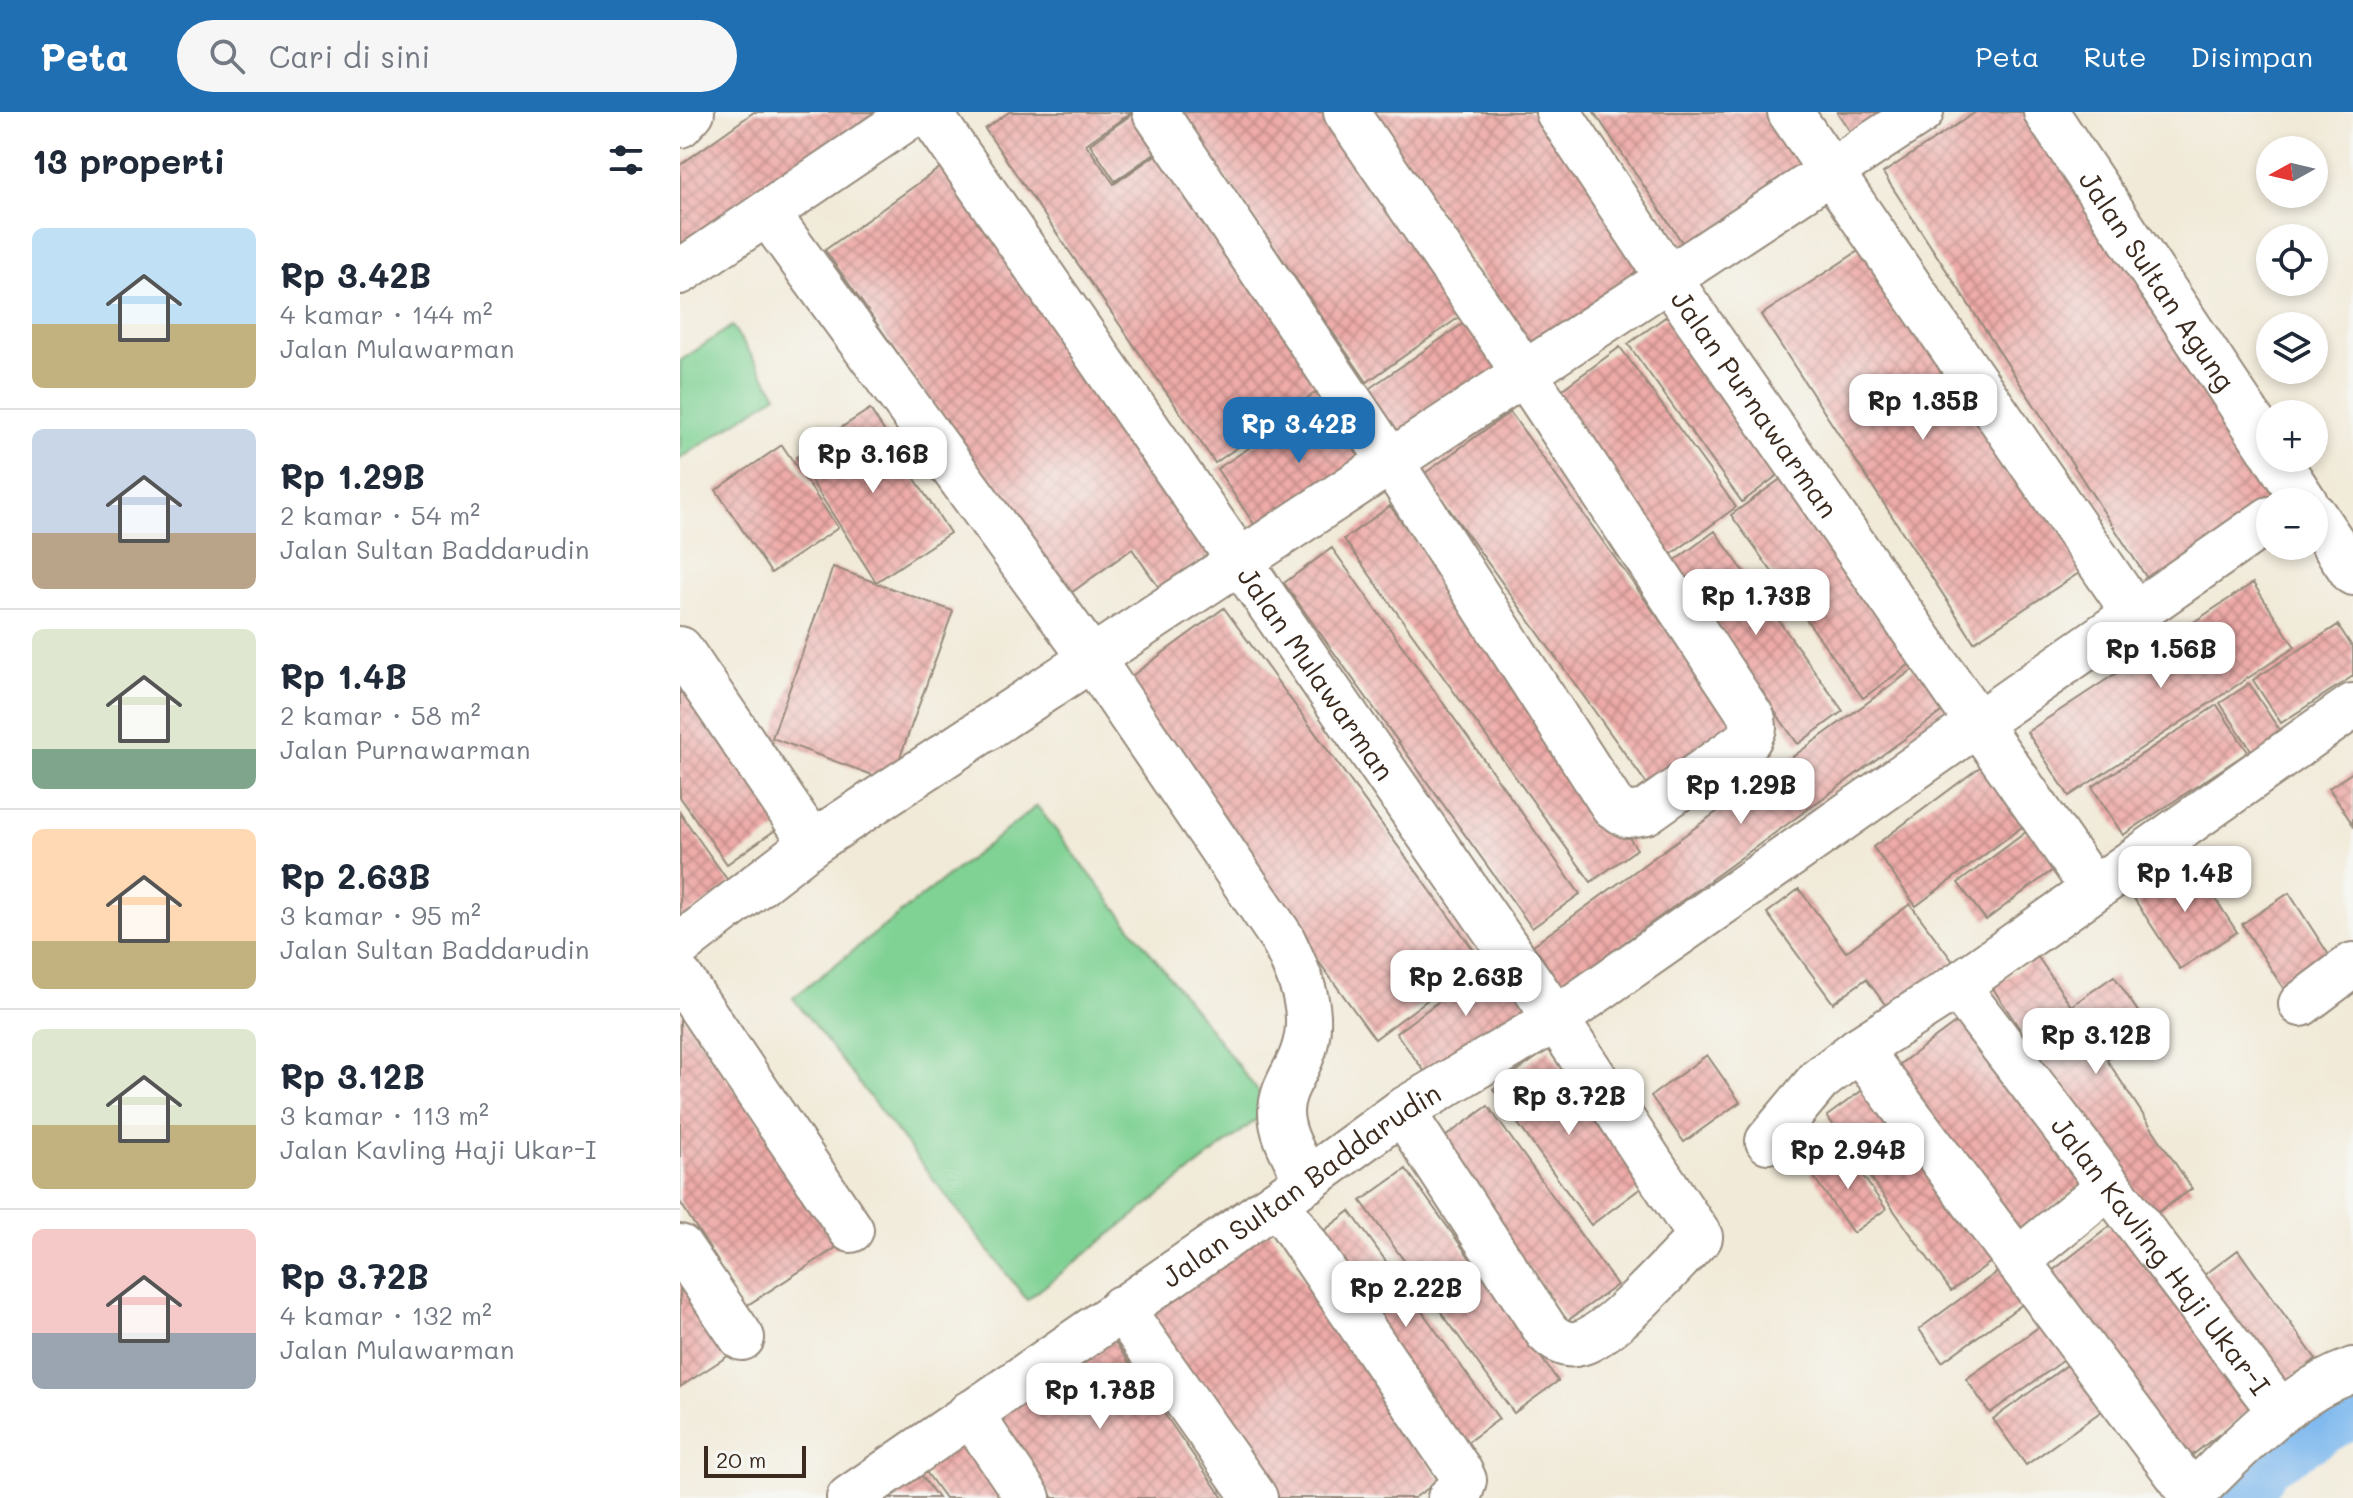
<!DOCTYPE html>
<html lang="id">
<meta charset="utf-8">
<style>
body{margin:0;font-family:Mali,sans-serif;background:#f6f6f7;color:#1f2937;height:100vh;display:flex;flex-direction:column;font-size:30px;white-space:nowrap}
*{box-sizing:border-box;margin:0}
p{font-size:26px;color:#747a83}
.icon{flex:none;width:44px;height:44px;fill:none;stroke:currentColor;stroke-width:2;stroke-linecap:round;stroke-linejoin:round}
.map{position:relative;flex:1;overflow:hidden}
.panel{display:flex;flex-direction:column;background:#fff;width:680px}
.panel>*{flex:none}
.needle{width:52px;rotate:262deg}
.buttons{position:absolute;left:1576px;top:24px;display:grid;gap:16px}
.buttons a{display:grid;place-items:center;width:72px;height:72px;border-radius:50%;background:#fff;box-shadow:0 4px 12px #0003;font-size:40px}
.scale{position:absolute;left:24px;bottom:20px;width:102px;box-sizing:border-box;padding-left:8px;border:4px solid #3b2a1e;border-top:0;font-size:22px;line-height:28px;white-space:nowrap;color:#3b2a1e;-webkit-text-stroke:6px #f6f6f2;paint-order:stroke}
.price{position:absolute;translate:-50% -68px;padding:0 18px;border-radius:16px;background:#fff;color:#222;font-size:26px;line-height:52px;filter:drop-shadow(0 2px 4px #0008)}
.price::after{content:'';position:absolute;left:50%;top:48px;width:24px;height:18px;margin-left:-12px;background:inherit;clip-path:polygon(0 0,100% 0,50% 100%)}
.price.current{background:#1f6fb2;color:#fff}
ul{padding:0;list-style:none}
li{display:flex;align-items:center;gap:24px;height:200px;padding:0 32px}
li+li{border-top:2px solid #e0e1e3}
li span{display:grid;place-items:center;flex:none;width:224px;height:160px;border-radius:12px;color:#555}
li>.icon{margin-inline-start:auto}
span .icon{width:96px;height:96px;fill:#fffc;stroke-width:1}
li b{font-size:34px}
h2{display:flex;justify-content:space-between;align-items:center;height:96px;padding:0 32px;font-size:34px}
header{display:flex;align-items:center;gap:48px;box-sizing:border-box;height:112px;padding:0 40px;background:#1f6fb2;color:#fff}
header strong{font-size:38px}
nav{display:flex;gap:44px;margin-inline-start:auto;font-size:28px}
.search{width:560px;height:72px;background:#f6f6f7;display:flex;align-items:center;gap:20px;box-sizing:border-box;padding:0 28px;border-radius:44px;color:#747a83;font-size:30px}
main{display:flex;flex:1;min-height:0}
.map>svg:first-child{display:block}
.garden{fill:#80d294;stroke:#5e7e59;stroke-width:2}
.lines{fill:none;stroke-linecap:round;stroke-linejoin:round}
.river{stroke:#7cb7ee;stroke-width:60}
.building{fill:url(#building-cross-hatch)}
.minor-casing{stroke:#968a7b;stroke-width:48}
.minor{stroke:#fff;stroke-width:44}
.labels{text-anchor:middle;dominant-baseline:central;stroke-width:6;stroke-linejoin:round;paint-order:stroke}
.street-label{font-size:28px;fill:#3b2a1e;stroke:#f6f6f2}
</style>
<header>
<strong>Peta</strong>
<div class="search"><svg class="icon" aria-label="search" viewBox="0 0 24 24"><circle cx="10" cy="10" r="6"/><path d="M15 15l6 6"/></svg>Cari di sini</div>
<nav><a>Peta</a><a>Rute</a><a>Disimpan</a></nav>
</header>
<main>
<section class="panel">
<h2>13 properti<svg class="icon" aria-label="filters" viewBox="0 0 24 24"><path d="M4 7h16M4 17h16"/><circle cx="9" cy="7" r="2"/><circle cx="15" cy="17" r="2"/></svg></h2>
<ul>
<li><span style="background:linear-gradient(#bfe0f5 60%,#c2b280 0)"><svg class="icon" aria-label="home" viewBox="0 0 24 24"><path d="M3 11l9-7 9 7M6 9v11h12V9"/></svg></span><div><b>Rp 3.42B</b><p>4 kamar · 144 m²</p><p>Jalan Mulawarman</p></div></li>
<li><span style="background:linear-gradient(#c9d6e8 65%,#b9a48a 0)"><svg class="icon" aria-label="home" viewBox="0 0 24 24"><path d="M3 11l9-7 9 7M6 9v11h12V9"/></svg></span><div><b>Rp 1.29B</b><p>2 kamar · 54 m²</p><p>Jalan Sultan Baddarudin</p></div></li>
<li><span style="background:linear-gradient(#dfe7d0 75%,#7fa58c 0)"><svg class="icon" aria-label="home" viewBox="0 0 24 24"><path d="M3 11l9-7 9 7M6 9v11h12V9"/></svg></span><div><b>Rp 1.4B</b><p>2 kamar · 58 m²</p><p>Jalan Purnawarman</p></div></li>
<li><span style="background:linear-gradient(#ffd9b3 70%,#c2b280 0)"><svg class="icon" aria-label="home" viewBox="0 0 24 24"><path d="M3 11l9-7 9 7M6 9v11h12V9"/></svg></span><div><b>Rp 2.63B</b><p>3 kamar · 95 m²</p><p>Jalan Sultan Baddarudin</p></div></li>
<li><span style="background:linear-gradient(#dfe7d0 60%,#c2b280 0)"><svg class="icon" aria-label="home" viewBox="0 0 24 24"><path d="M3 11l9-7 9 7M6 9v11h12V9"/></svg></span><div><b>Rp 3.12B</b><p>3 kamar · 113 m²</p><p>Jalan Kavling Haji Ukar-I</p></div></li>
<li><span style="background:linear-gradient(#f6c9c9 65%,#9aa5b1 0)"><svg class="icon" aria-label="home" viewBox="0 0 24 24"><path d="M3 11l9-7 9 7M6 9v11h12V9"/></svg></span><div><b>Rp 3.72B</b><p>4 kamar · 132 m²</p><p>Jalan Mulawarman</p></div></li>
</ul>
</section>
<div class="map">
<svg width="1673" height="1386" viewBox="0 0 1673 1386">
<defs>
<pattern id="building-cross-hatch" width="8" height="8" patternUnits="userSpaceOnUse" patternTransform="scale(2)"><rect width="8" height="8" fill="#eeaba8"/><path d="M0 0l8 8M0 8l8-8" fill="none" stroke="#c28b88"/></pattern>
</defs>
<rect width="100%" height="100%" fill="#f6f6f2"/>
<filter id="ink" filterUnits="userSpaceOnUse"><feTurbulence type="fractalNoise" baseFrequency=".0125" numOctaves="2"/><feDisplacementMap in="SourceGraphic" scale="16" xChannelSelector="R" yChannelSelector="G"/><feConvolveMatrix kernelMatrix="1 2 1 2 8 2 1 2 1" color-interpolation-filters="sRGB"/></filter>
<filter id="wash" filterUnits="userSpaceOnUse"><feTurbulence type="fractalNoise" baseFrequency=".006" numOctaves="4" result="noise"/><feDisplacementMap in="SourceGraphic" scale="32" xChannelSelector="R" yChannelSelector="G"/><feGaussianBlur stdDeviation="1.8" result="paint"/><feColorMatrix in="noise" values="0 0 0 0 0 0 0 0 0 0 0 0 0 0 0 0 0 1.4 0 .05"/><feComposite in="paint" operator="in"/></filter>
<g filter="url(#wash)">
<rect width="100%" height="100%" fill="#f1ead8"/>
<path class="garden" d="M52,214L97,283L0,347V249Z
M357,694L591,996L347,1188L113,886Z"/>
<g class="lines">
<path class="river" d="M1559,1386L1583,1348L1673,1294"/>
</g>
<g id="blocks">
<path class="building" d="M74,0H200L0,143V53Z
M329,0H452L406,32L434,72L487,35L649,271L535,351L305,17Z
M455,0L486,33L435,69L410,32Z
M501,0H662L795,194L687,270Z
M692,0H863L974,165L857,245Z
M914,0H1095L1134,58L1010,142Z
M1157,0H1223L1178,31Z
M1296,0H1348L1602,390L1474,477L1203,61Z
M264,53L535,439L480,477L452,437L388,483L145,138Z
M1192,130L1405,457L1294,530L1081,203Z
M1002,193L1114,351L1062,390L948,232Z
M793,205L831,261L724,334L687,278Z
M940,235L1056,395L989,444L873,284Z
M655,279L701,349L584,427L537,357Z
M190,297L270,421L196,470L116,345Z
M830,300L1060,620L974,682L744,362Z
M102,333L158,416L91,461L36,378Z
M1102,366L1234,549L1183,586L1051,403Z
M710,394L957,737L911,770L664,427Z
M1035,419L1163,599L1118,632L989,453Z
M652,436L900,782L852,816L604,471Z
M153,455L273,499L211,670L92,626Z
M1573,471L1615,535L1389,684L1347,620Z
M544,496L801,848L695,927L438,574Z
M1658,513L1673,536V564L1601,611L1573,568Z
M1242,551L1271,593L882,876L852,834Z
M0,557L108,709L47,752L0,685Z
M1569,572L1608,631L1579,650L1540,591Z
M1537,593L1568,640L1443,723L1412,675Z
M1304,652L1347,711L1236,794L1193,735Z
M1673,660V713L1649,676Z
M0,701L51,773L0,808Z
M1350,717L1378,754L1306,808L1278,771Z
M1510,748L1557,820L1500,857L1453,785Z
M1119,777L1166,840L1230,792L1277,855L1213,903L1186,867L1153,891L1087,801Z
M1609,781L1656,854L1609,885L1562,812Z
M820,844L855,892L751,968L716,921Z
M1358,845L1391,894L1434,864L1471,919L1427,948L1512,1077L1466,1108L1312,875Z
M0,901L165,1130L66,1194L0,1090Z
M1289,901L1410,1066L1331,1125L1209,960Z
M868,937L965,1073L911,1113L813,977Z
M1027,943L1060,990L1004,1030L971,984Z
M1195,969L1319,1144L1271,1179L1147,1004Z
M808,994L937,1173L887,1209L758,1030Z
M1164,1037L1206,1097L1173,1121L1131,1061Z
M726,1057L878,1269L834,1301L681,1089Z
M670,1099L819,1307L782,1334L633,1127Z
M1438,1108L1580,1290L1501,1352L1358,1170Z
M585,1113L760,1368L734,1386H593L463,1197Z
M1558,1138L1636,1247L1593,1279L1515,1170Z
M1323,1156L1347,1189L1262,1250L1239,1217Z
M0,1162L51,1242L0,1275Z
M1363,1212L1387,1246L1310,1301L1286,1267Z
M426,1216L455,1260L543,1386H373L311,1297Z
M1390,1251L1423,1298L1346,1353L1313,1307Z
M283,1323L328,1386H265L241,1353Z
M235,1355L258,1386H192Z"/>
</g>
</g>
<g filter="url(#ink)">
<use href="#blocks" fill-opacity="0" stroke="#968a7b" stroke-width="2"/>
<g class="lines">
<g class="minor-casing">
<g id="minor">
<path id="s1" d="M249,0L876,907L1020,1125C993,1151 933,1222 900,1231C887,1235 876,1229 867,1220L722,999"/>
<path d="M475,0L711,350L933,694L947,703L966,700L1069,627L1074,616L1073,607L845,262L666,0"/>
<path id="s2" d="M878,0L989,167L1413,777"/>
<path d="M1110,0L1455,502"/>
<path id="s3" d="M1366,0L1590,337"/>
<path d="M0,13L12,0"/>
<path d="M87,101L412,547L602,826C620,863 638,901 622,943C615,962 601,978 601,1000C601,1024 617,1047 627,1069"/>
<path d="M0,160L236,0"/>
<path d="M1596,346L1625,390"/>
<path d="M1634,403L1673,461"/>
<path d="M0,537L132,731"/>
<path d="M0,833L132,731L1241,0"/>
<path d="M0,865L171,1118"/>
<path id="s4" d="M1277,874L1599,1298"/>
<path d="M1621,892L1673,853"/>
<path d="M1179,937L1512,1382C1561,1335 1607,1282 1673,1258"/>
<path d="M1088,1029L1139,968L1179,937L1277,874L1673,594"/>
<path d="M597,1090L779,1358L784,1368L781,1378L770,1386"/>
<path d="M0,1135L62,1226"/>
<path d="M1337,1149L1429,1074"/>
<path d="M441,1196L575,1386"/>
<path d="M290,1301L348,1386"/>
<path id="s5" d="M169,1386L597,1090L722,999L876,907L1590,407"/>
</g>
</g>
<use href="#minor" class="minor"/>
</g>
</g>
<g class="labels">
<g class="street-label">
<text stroke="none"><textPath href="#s3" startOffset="202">Jalan Sultan Agung</textPath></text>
<text stroke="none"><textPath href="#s2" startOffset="352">Jalan Purnawarman</textPath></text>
<text stroke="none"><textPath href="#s1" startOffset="682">Jalan Mulawarman</textPath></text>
<text stroke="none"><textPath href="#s5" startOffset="550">Jalan Sultan Baddarudin</textPath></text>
<text stroke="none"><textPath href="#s4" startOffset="338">Jalan Kavling Haji Ukar-I</textPath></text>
</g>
</g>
</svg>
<div class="buttons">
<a><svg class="needle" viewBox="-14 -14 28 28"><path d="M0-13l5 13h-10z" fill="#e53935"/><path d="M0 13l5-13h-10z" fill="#747a83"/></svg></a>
<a><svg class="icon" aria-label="locate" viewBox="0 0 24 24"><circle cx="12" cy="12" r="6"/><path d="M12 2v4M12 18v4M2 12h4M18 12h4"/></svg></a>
<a><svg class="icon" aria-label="layers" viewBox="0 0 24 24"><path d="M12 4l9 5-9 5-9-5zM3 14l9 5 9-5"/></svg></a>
<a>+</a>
<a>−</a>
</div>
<div class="scale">20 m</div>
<b class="price" style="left:1243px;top:330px">Rp 1.35B</b>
<b class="price current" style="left:619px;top:353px">Rp 3.42B</b>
<b class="price" style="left:193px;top:383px">Rp 3.16B</b>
<b class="price" style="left:1076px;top:525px">Rp 1.73B</b>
<b class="price" style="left:1481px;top:578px">Rp 1.56B</b>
<b class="price" style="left:1061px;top:714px">Rp 1.29B</b>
<b class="price" style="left:1505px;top:802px">Rp 1.4B</b>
<b class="price" style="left:786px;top:906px">Rp 2.63B</b>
<b class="price" style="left:1416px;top:964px">Rp 3.12B</b>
<b class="price" style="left:889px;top:1025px">Rp 3.72B</b>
<b class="price" style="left:1168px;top:1079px">Rp 2.94B</b>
<b class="price" style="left:726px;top:1217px">Rp 2.22B</b>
<b class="price" style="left:420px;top:1319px">Rp 1.78B</b>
</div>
</main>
